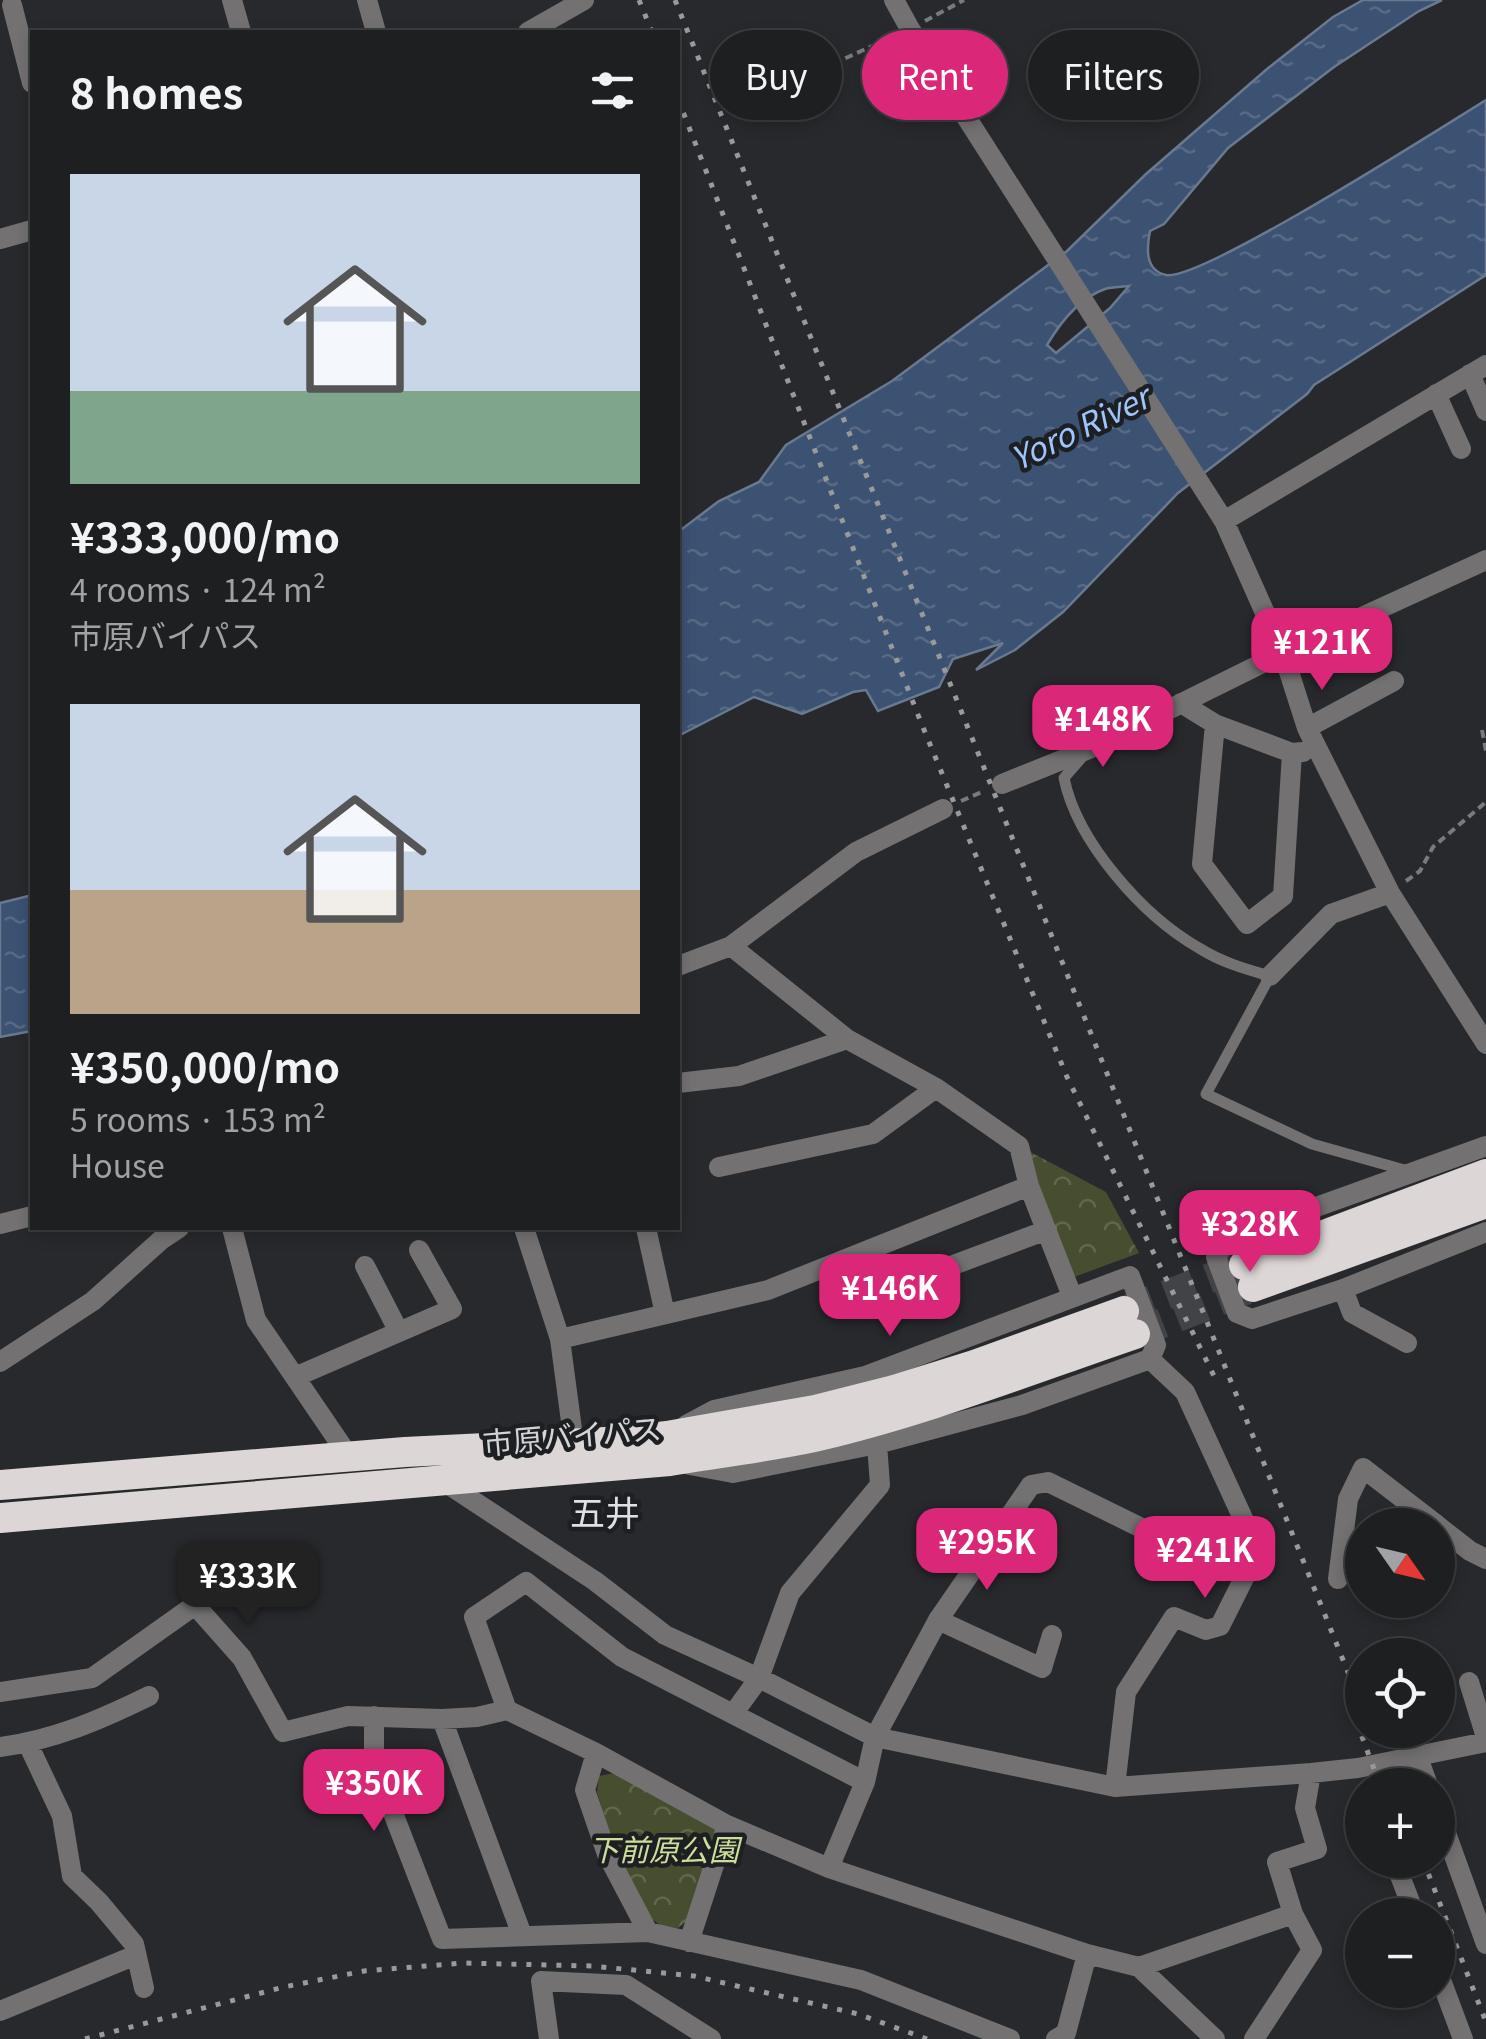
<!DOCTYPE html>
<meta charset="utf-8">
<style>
body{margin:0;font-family:Georgia,"Noto Sans JP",serif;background:#25272a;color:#f1f3f6;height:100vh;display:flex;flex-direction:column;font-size:38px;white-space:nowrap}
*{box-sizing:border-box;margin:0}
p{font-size:32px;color:#a0a2a5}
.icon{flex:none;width:55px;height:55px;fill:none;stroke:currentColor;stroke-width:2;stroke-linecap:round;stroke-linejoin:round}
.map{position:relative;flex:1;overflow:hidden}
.drawer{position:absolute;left:30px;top:30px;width:650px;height:1200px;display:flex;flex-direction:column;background:#1d1f21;border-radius:0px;box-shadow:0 5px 15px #0003,0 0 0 2px #3b3d3f}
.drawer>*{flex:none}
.hud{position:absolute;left:710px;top:30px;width:625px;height:90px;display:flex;gap:20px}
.needle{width:65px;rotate:124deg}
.fabs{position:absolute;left:1345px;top:1508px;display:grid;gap:20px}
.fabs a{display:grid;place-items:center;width:110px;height:110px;border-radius:50%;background:#1d1f21;box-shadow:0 5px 15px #0003,0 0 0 2px #3b3d3f;font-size:50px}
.price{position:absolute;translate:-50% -85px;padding:0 22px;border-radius:20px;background:#db2777;color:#fff;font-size:32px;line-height:65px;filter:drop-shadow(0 2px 5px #0008)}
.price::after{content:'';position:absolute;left:50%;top:60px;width:30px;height:22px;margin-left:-15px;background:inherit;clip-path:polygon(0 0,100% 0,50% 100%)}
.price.active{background:#222;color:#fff}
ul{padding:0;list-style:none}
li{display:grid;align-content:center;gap:20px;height:530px;padding:0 40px}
li span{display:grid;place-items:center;height:310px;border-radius:0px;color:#555}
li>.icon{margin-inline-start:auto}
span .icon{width:180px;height:180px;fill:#fffc;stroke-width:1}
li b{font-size:42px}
h2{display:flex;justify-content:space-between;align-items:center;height:120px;padding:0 40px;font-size:42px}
.pill{padding:0 35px;border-radius:45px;background:#1d1f21;box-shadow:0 5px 15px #0003,0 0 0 2px #3b3d3f;font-size:35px;line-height:90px}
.pill.active{background:#db2777;color:#fff}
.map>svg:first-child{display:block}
.park{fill:url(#park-crowns)}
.water{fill:url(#water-ripples);stroke:#697990;stroke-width:2.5;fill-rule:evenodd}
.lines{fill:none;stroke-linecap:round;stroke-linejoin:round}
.highway-tunnel{stroke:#414346;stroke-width:30;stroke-dasharray:30 15;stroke-linecap:butt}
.path{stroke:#787a7c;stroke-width:4;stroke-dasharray:8 5;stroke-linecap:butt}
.lane{stroke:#737171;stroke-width:11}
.street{stroke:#737171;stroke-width:20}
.highway{stroke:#dcd6d6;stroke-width:30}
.rail{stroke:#989a9c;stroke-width:5;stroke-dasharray:5 10;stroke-linecap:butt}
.labels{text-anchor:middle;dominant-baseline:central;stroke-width:9;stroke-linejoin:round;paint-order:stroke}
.street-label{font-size:30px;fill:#d3d4d6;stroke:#1d1f22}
.park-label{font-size:30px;font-style:italic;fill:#ccde9b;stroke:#1d1f22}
.water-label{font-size:32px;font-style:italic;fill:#9ec5fc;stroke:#1d1f22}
.quarter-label{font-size:35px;fill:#dde0e4;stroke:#1d1f22}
</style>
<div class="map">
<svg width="1486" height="2039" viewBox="0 0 1486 2039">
<defs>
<pattern id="park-crowns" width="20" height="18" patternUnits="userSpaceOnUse" patternTransform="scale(2.5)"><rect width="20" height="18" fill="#464e2f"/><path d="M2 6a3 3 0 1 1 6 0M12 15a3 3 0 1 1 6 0" fill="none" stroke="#60674c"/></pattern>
<pattern id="water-ripples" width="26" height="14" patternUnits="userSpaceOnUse" patternTransform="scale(2.5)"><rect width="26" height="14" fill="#3c5272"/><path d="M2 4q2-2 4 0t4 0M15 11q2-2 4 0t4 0" fill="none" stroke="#576a85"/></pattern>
</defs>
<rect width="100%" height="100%" fill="#27292c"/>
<path class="park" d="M1019,1146L1106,1192L1139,1253L1066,1280Z
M615,1773L713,1821L716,1834L688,1920L678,1928L663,1927L652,1919L615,1852L597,1792L599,1776Z"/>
<path class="water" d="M1363,0H1442L1419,11L1334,67L1228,148L1164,224L1150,231C1147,247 1144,270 1166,275C1200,282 1442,127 1486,100V275L1314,385L1307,394L1178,493L1063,612L1015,650L976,670L1003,643L953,659L939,687L878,711L866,690L853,692L802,714L754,697L678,736V532L719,501L759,482L786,445L892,381L1067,251L1146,174L1267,69L1333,17ZM1129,286L1110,308L1056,353L1047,345C1060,323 1079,298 1105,289C1112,287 1121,287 1129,286Z
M32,895V1031L0,1037V903Z"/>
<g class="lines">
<path class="highway-tunnel" d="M1124,1311L1244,1265
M1135,1334L1253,1287"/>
<path class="path" d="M925,21L964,0
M730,75L835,63L894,36
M1482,730L1486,751
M961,801L984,791
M1406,881L1420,871L1433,847L1486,802"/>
<path class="lane" d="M1083,756L1064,778C1077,842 1143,916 1199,948C1221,962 1245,969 1270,976L1206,1094L1312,1144L1408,1171"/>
<path class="street" d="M232,0L241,32
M367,0L376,32
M894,0L910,29L1224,521L1283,653L1307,728L1318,750L1390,893L1486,1044
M12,5L32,83
M528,32L584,0
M0,239L32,230
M1470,374L1486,411
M1436,394L1461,449
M1224,521L1486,365
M1181,703L1215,724L1292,753L1303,752
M1215,724L1202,864L1247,924L1283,896L1292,753
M1307,728L1394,681
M1002,784L1089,749L1283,653L1486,560
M731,946L847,1039L936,1088L1019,1146L1029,1186L1072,1296
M678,966L731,946L856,852L943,809
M1270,976L1331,914L1390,893
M678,1083L739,1076L847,1039
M1486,1146L1227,1239L1216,1257L1237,1313L1252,1319L1343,1289L1486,1232
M719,1167L873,1134L936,1088
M0,1224L32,1216
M232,1228L256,1320L350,1458
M524,1228L560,1339L574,1444
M646,1228L665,1314
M833,1264L849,1304L1047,1230
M365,1266L399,1332
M1343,1289L1352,1313L1407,1343
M560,1339L768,1290L1029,1186
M0,1362L93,1301L161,1240L179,1228
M295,1377L452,1309L419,1250
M686,1425L714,1410L865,1376L1130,1276L1156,1345L1150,1359L1022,1405L877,1444L733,1473L690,1465
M443,1481L595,1581L665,1635L759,1678L875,1737L1115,1787L1311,1773L1358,1768L1486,1742
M1438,1526L1470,1551L1486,1559
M1338,1579L1348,1499L1363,1468L1437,1525
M938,1620L1042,1668L1052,1635
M1469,1682L1486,1737
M0,1692L92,1678L195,1605L242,1658L283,1732L348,1716L442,1719L477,1717L507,1710L596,1753L727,1825L829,1868L1087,1954L1139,1967L1293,1914L1312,1950L1254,2039
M507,1710L474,1617L526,1582L622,1657L865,1782L829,1868
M733,1714L759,1678L790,1593L880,1485L877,1444
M374,1716V1764L442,1939L648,1932L861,1980L1010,2039
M442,1719L522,1935
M28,1744L62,1816L72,1876L99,1902L134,1944L144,1988
M0,1747C54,1740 100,1720 149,1696
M596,1753L585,1790L607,1854L648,1932
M1417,1755L1428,1785
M865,1782L875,1737L938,1620L1031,1485L1048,1482L1162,1538
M1115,1787L1126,1692L1174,1617L1206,1630L1220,1626L1249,1568L1246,1525L1185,1392L1150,1359
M1438,1811L1486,1944
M1394,1860L1415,1915
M1293,1914L1277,1862L1317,1849L1305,1808L1311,1773
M689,1942L727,1825
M1139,1967L1215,2039
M1438,1972L1463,2039
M0,2011L136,1955
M549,2039L541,1981L626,1985L711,2039
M1056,2039L1066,2033L1087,1954"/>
<path class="highway" d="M1244,1265L1486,1174
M1253,1287L1486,1203
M0,1485L405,1452L626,1441L667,1436L815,1410L894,1390L974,1365L1124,1311
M0,1518L670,1461C718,1453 767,1447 814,1437C923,1412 1029,1370 1135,1334"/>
<path class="rail" d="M639,0L652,32
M675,0L1362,1707
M678,99L920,720L1067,1077L1216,1380
M1346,1694L1380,1785
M1423,1860L1486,2022
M85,2039L284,1987L364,1971L463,1963L592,1966L694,1976L858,2014L927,2039"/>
</g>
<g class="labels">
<g class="street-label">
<text transform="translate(572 1434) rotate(-5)">市原バイパス</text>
</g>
<g class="park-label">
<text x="664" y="1848">下前原公園</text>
</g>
<g class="water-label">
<text transform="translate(1079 426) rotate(-26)">Yoro River</text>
</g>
<g class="quarter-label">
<text x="605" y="1510">五井</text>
</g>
</g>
</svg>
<div class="fabs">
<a><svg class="needle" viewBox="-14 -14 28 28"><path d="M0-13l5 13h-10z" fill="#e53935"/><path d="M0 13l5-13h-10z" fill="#a0a2a5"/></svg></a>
<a><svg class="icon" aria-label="locate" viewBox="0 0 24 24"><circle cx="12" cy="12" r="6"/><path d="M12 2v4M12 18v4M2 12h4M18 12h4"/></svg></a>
<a>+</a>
<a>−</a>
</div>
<b class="price" style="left:1322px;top:693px">¥121K</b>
<b class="price" style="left:1103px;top:770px">¥148K</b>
<b class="price" style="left:1250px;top:1275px">¥328K</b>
<b class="price" style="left:890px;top:1339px">¥146K</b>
<b class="price" style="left:987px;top:1593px">¥295K</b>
<b class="price" style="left:1205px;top:1601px">¥241K</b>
<b class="price active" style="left:248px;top:1627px">¥333K</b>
<b class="price" style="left:374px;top:1834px">¥350K</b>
<div class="hud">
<a class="pill">Buy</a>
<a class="pill active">Rent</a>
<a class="pill">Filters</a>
</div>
<section class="drawer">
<h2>8 homes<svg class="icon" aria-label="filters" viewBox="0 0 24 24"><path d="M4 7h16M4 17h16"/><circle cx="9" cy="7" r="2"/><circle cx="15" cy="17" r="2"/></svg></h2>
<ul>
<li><span style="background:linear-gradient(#c9d6e8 70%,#7fa58c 0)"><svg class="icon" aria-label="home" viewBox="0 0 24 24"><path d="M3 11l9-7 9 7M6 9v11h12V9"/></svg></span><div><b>¥333,000/mo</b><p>4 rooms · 124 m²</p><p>市原バイパス</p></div></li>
<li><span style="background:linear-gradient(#c9d6e8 60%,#b9a48a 0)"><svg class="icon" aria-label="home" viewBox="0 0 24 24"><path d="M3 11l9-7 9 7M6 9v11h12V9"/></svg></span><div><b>¥350,000/mo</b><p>5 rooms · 153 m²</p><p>House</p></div></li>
</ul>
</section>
</div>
